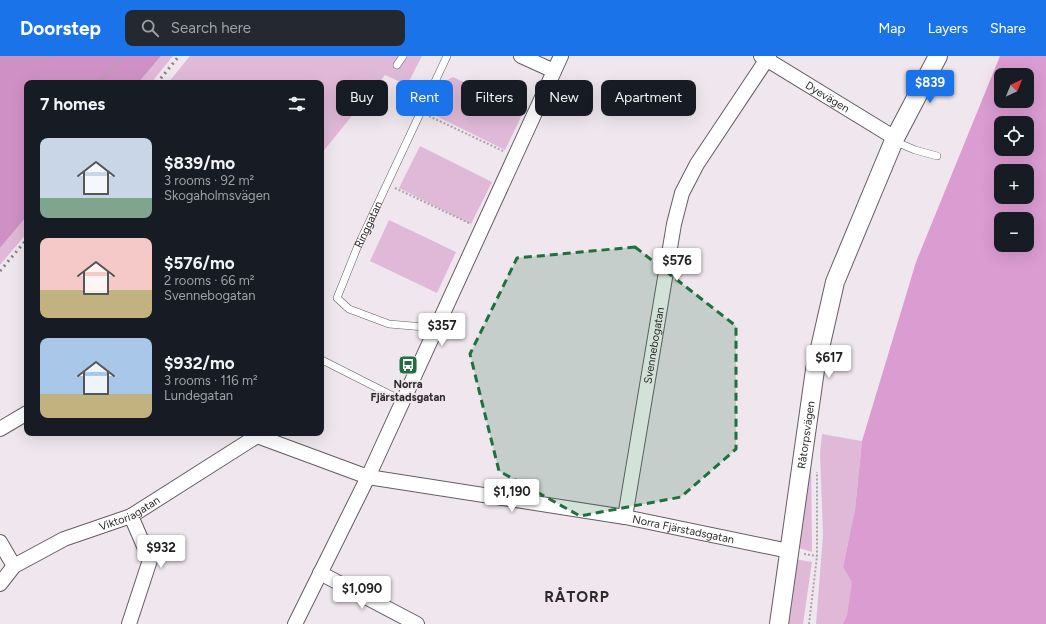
<!DOCTYPE html>
<meta charset="utf-8">
<style>
body{margin:0;font-family:Figtree,sans-serif;background:#242831;color:#f1f3f6;height:100vh;display:flex;flex-direction:column;font-size:15px;white-space:nowrap}
*{box-sizing:border-box;margin:0}
p{font-size:13px;color:#9ea1a6}
.icon{flex:none;width:22px;height:22px;fill:none;stroke:currentColor;stroke-width:2;stroke-linecap:round;stroke-linejoin:round}
.map{position:relative;flex:1;overflow:hidden}
.drawer{position:absolute;left:24px;top:24px;width:300px;height:356px;display:flex;flex-direction:column;background:#171b24;border-radius:8px;box-shadow:0 4px 16px #0002}
.drawer>*{flex:none}
.banner{position:absolute;left:336px;top:24px;width:380px;height:36px;display:flex;gap:8px}
.needle{width:26px;rotate:43deg}
.fabs{position:absolute;left:994px;top:12px;display:grid;gap:8px}
.fabs a{display:grid;place-items:center;width:40px;height:40px;border-radius:8px;background:#171b24;box-shadow:0 4px 16px #0002;font-size:20px}
.price{position:absolute;translate:-50% -34px;padding:0 9px;border-radius:4px;background:#fff;color:#222;font-size:13px;line-height:26px;filter:drop-shadow(0 1px 2px #0008)}
.price::after{content:'';position:absolute;left:50%;top:24px;width:12px;height:9px;margin-left:-6px;background:inherit;clip-path:polygon(0 0,100% 0,50% 100%)}
.price.on{background:#1a73e8;color:#fff}
ul{padding:0;list-style:none}
li{display:flex;align-items:center;gap:12px;height:100px;padding:0 16px}
li span{display:grid;place-items:center;flex:none;width:112px;height:80px;border-radius:8px;color:#555}
li>.icon{margin-inline-start:auto}
span .icon{width:48px;height:48px;fill:#fffc;stroke-width:1}
li b{font-size:17px}
h2{display:flex;justify-content:space-between;align-items:center;height:48px;padding:0 16px;font-size:17px}
.pill{padding:0 14px;border-radius:8px;background:#171b24;box-shadow:0 4px 16px #0002;font-size:14px;line-height:36px}
.pill.on{background:#1a73e8;color:#fff}
header{display:flex;align-items:center;gap:24px;box-sizing:border-box;height:56px;padding:0 20px;background:#1a73e8;color:#fff}
header strong{font-size:19px}
nav{display:flex;gap:22px;margin-inline-start:auto;font-size:14px}
.search{width:280px;height:36px;background:#242831;display:flex;align-items:center;gap:10px;box-sizing:border-box;padding:0 14px;border-radius:8px;color:#9ea1a6;font-size:15px}
.map>svg:first-child{display:block}
.green{fill:#e0b9d8}
.forest{fill:#cf91c5}
.water{fill:#db9cd1;fill-rule:evenodd}
.lines{fill:none;stroke-linecap:round;stroke-linejoin:round}
.service-casing{stroke:#645d63;stroke-width:8}
.minor-casing{stroke:#645d63;stroke-width:16}
.tertiary-casing{stroke:#645d63;stroke-width:20}
.path{stroke:#aba4a9;stroke-width:2;stroke-dasharray:2 2;stroke-linecap:butt}
.service{stroke:#fff;stroke-width:7}
.minor{stroke:#fff;stroke-width:14}
.tertiary{stroke:#fff;stroke-width:18}
.rail{stroke:#868185;stroke-width:3;stroke-dasharray:2 4;stroke-linecap:butt}
.marked{fill:#206f3f;fill-opacity:0.2;stroke:#206f3f;stroke-width:3;stroke-dasharray:8 5;stroke-linejoin:round}
.labels{text-anchor:middle;dominant-baseline:central;stroke-width:4;stroke-linejoin:round;paint-order:stroke}
.street-label{font-size:11px;fill:#2c292b;stroke:#efe7ed}
.poi-label{font-size:11px;font-weight:bold;fill:#2c292b;stroke:#efe7ed}
.district-label{font-size:15px;font-weight:bold;letter-spacing:1px;fill:#2c292b;stroke:#efe7ed}
</style>
<header>
<strong>Doorstep</strong>
<div class="search"><svg class="icon" aria-label="search" viewBox="0 0 24 24"><circle cx="10" cy="10" r="6"/><path d="M15 15l6 6"/></svg>Search here</div>
<nav><a>Map</a><a>Layers</a><a>Share</a></nav>
</header>
<div class="map">
<svg width="1046" height="568" viewBox="0 0 1046 568">
<rect width="100%" height="100%" fill="#efe7ed"/>
<path class="green" d="M161,0H173L151,27H138Z
M190,0H422L407,29L385,19L321,98V27H168Z
M453,21L524,55L505,94L432,58L449,23Z
M420,90L492,126L471,168L399,132Z
M27,160V177L0,209V192Z
M389,164L456,196L437,237L370,205Z
M822,378L862,385L855,453L843,511L853,526L847,560L843,568H816L823,479L820,397Z
M811,390L812,496L796,491Z
M794,503L812,506L803,568H786Z"/>
<path class="forest" d="M0,0H161L138,27H27V160L0,192Z"/>
<path class="water" d="M1000,0H1046V568H843L847,559L852,526L843,511L855,453L862,385L916,206ZM1001,19H1027V45H1001ZM1001,67H1027V93H1001ZM1001,115H1027V141H1001ZM1001,163H1027V189H1001Z"/>
<g class="lines">
<g class="service-casing">
<g id="service">
<path d="M397,9L403,0"/>
<path d="M894,85L915,94L937,100"/>
<path id="s1" d="M436,272L389,268L349,253L337,242L357,192L447,0"/>
<path d="M322,304L403,345"/>
</g>
</g>
<g class="minor-casing">
<g id="minor">
<path d="M521,0L554,15"/>
<path id="s2" d="M761,0L895,82"/>
<path d="M0,373L27,357"/>
<path id="s3" d="M253,377L257,380L368,421L625,461L789,495"/>
<path id="s4" d="M625,461L674,168L682,137L697,108L769,0"/>
<path d="M0,486L14,510"/>
<path d="M320,517L417,568"/>
<path id="s5" d="M0,528L14,510L64,483L131,460L257,380"/>
<path d="M129,568L150,504L131,460"/>
<path d="M295,568L368,421L561,0"/>
</g>
</g>
<g class="tertiary-casing">
<g id="tertiary">
<path id="s6" d="M779,568L815,314L835,226L895,82L938,0"/>
</g>
</g>
<path class="path" d="M0,5L28,4L55,0
M97,27L125,0
M429,60L503,95
M395,132L471,168
M804,498L817,500
M809,568L817,500V416"/>
<use href="#service" class="service"/>
<use href="#minor" class="minor"/>
<use href="#tertiary" class="tertiary"/>
<path class="rail" d="M157,27L179,0
M0,215L27,183"/>
</g>
<path class="marked" d="M635,191L736,270V393L681,441L580,460L499,415L470,298L517,202Z"/>
<defs>
<g id="bus-square" transform="scale(1)"><rect x="-9" y="-9" width="18" height="18" rx="4" fill="#206f3f" stroke="#efe7ed"/><path d="M-5-6H5V4H4V6H2V4H-2V6H-4V4H-5ZM-3.5-4V0h7V-4ZM-3.5 1.2v1.5H-2V1.2ZM2 1.2v1.5H3.5V1.2Z" fill="#fff"/></g>
</defs>
<g fill-rule="evenodd">
<use href="#bus-square" x="408" y="309"/>
</g>
<g class="labels">
<g class="street-label">
<text stroke="none"><textPath href="#s2" startOffset="78">Dyevägen</textPath></text>
<text stroke="none"><textPath href="#s1" startOffset="186">Ringgatan</textPath></text>
<text stroke="none"><textPath href="#s4" startOffset="174">Svennebogatan</textPath></text>
<text stroke="none"><textPath href="#s6" startOffset="191">Råtorpsvägen</textPath></text>
<text stroke="none"><textPath href="#s5" startOffset="150">Viktoriagatan</textPath></text>
<text stroke="none"><textPath href="#s3" startOffset="443">Norra Fjärstadsgatan</textPath></text>
</g>
<g class="poi-label">
<text x="408" y="328">Norra<tspan x="408" dy="13">Fjärstadsgatan</tspan></text>
</g>
<g class="district-label">
<text x="577" y="541">RÅTORP</text>
</g>
</g>
</svg>
<div class="fabs">
<a><svg class="needle" viewBox="-14 -14 28 28"><path d="M0-13l5 13h-10z" fill="#e53935"/><path d="M0 13l5-13h-10z" fill="#9ea1a6"/></svg></a>
<a><svg class="icon" aria-label="locate" viewBox="0 0 24 24"><circle cx="12" cy="12" r="6"/><path d="M12 2v4M12 18v4M2 12h4M18 12h4"/></svg></a>
<a>+</a>
<a>−</a>
</div>
<b class="price on" style="left:930px;top:48px">$839</b>
<b class="price" style="left:677px;top:226px">$576</b>
<b class="price" style="left:442px;top:291px">$357</b>
<b class="price" style="left:829px;top:323px">$617</b>
<b class="price" style="left:512px;top:457px">$1,190</b>
<b class="price" style="left:161px;top:513px">$932</b>
<b class="price" style="left:362px;top:554px">$1,090</b>
<div class="banner">
<a class="pill">Buy</a>
<a class="pill on">Rent</a>
<a class="pill">Filters</a>
<a class="pill">New</a>
<a class="pill">Apartment</a>
</div>
<section class="drawer">
<h2>7 homes<svg class="icon" aria-label="filters" viewBox="0 0 24 24"><path d="M4 7h16M4 17h16"/><circle cx="9" cy="7" r="2"/><circle cx="15" cy="17" r="2"/></svg></h2>
<ul>
<li><span style="background:linear-gradient(#c9d6e8 75%,#7fa58c 0)"><svg class="icon" aria-label="home" viewBox="0 0 24 24"><path d="M3 11l9-7 9 7M6 9v11h12V9"/></svg></span><div><b>$839/mo</b><p>3 rooms · 92 m²</p><p>Skogaholmsvägen</p></div></li>
<li><span style="background:linear-gradient(#f6c9c9 65%,#c2b280 0)"><svg class="icon" aria-label="home" viewBox="0 0 24 24"><path d="M3 11l9-7 9 7M6 9v11h12V9"/></svg></span><div><b>$576/mo</b><p>2 rooms · 66 m²</p><p>Svennebogatan</p></div></li>
<li><span style="background:linear-gradient(#a9c7e8 70%,#c2b280 0)"><svg class="icon" aria-label="home" viewBox="0 0 24 24"><path d="M3 11l9-7 9 7M6 9v11h12V9"/></svg></span><div><b>$932/mo</b><p>3 rooms · 116 m²</p><p>Lundegatan</p></div></li>
</ul>
</section>
</div>
